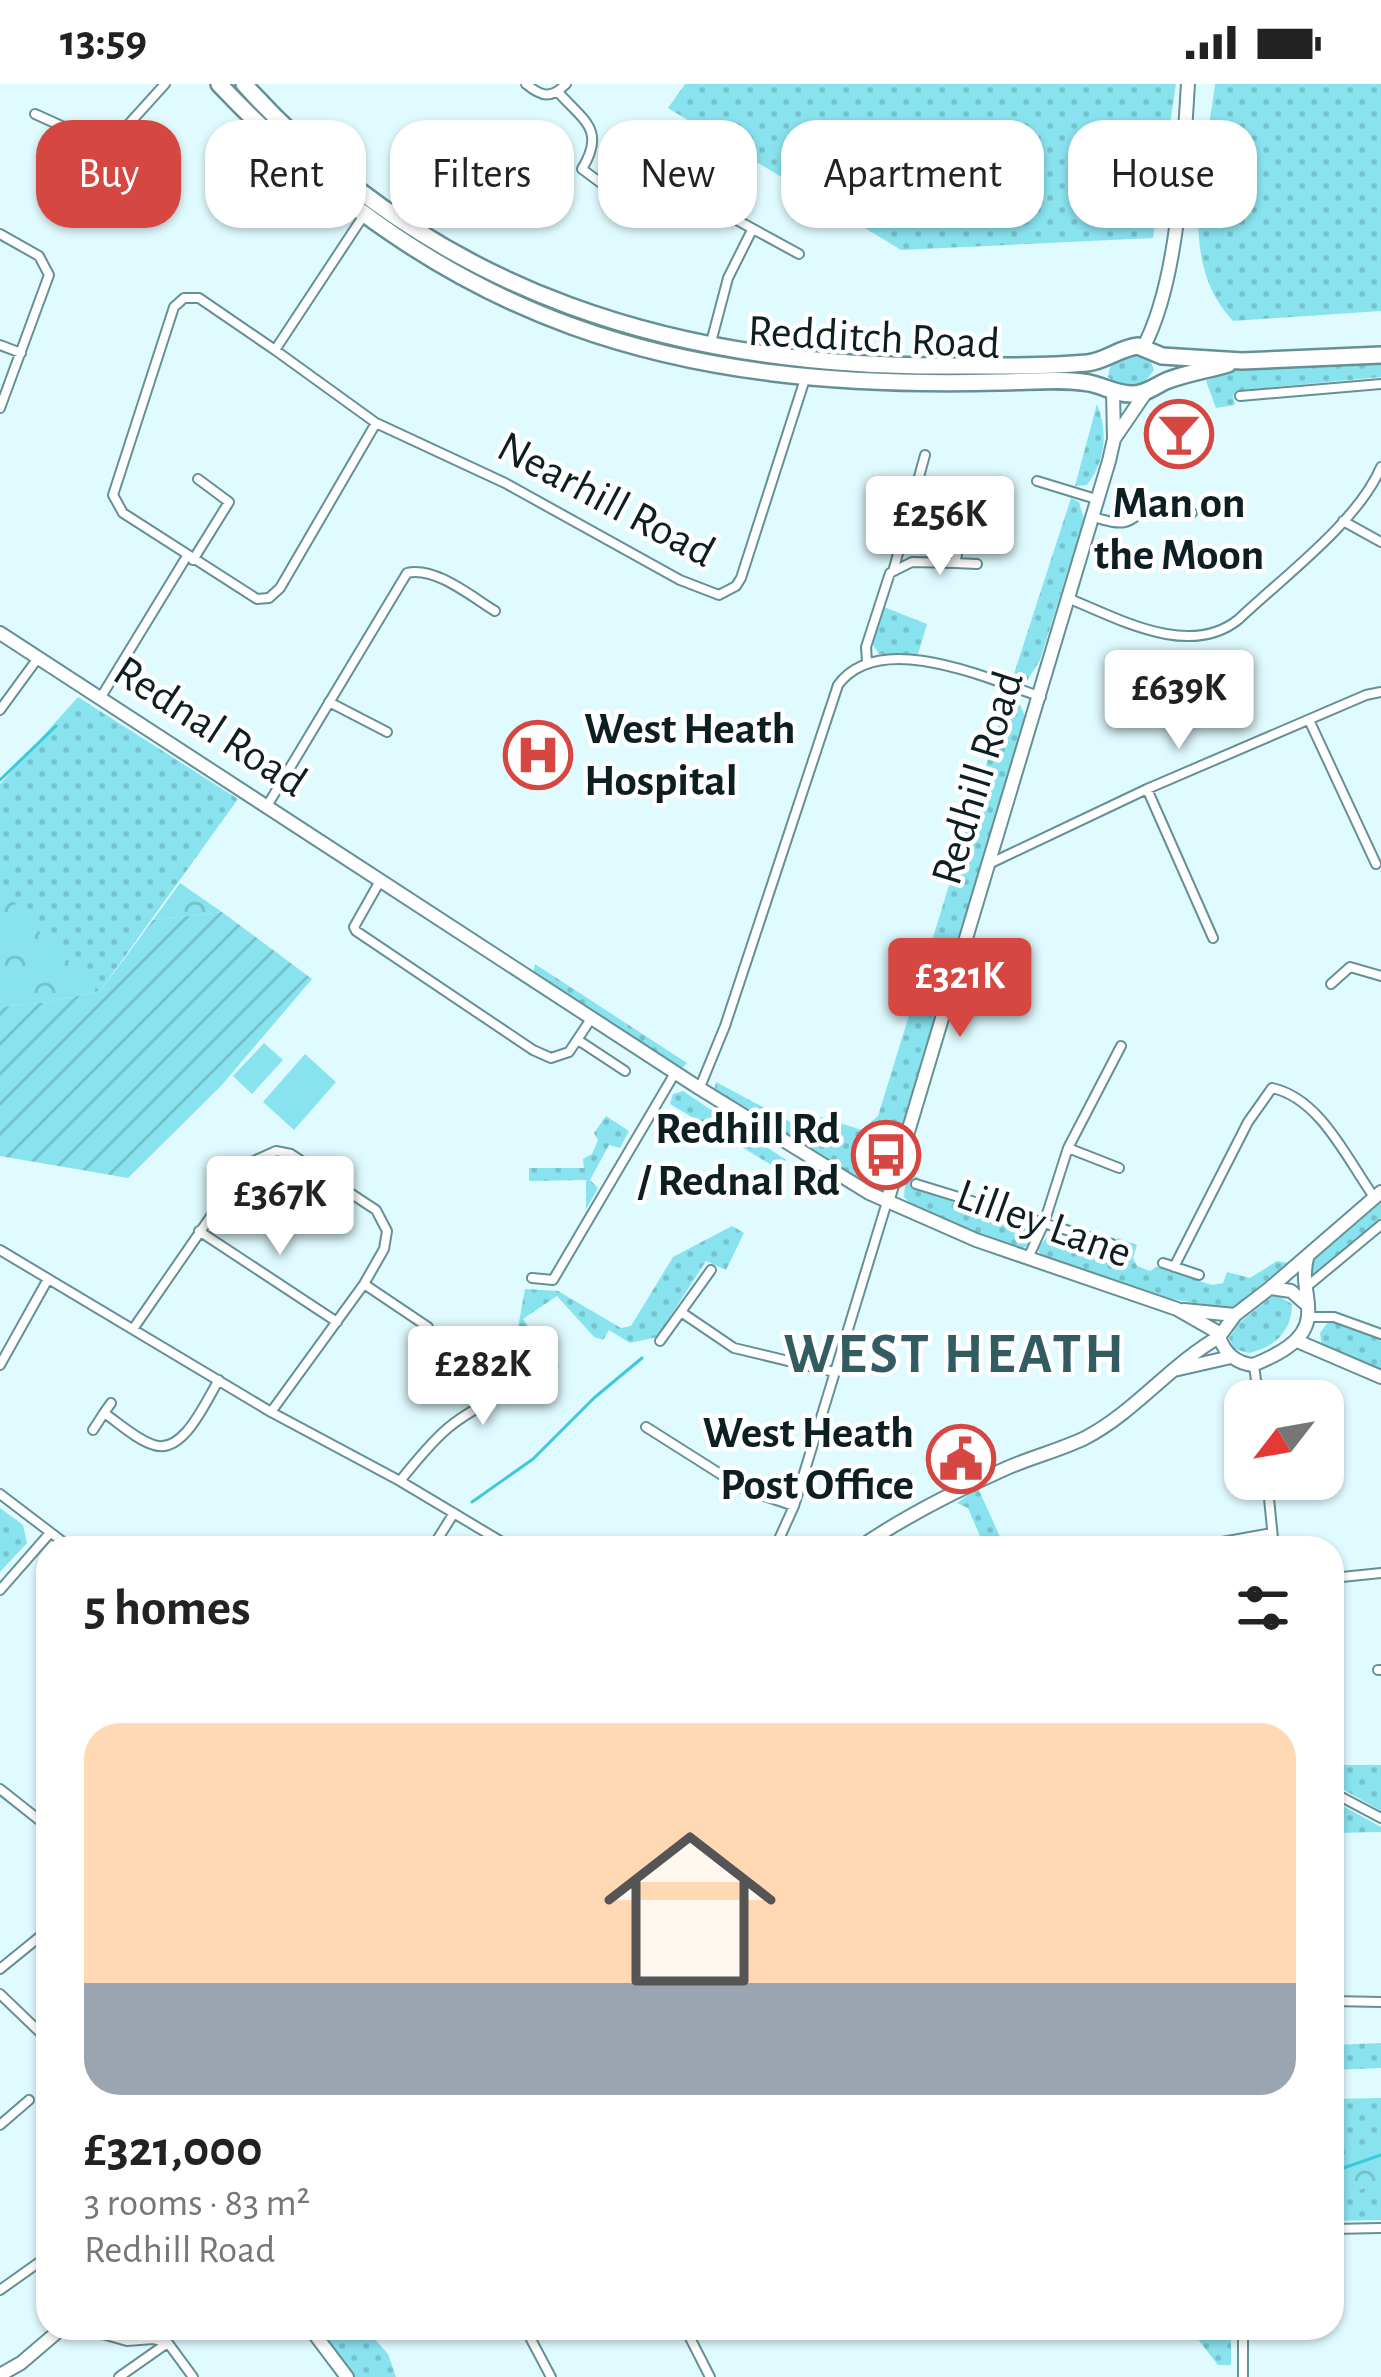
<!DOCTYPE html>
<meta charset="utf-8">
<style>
body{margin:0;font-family:"Alegreya Sans",sans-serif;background:#f2f2f2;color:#222;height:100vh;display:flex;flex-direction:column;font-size:45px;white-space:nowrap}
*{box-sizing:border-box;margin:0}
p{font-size:39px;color:#767676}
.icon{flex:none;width:66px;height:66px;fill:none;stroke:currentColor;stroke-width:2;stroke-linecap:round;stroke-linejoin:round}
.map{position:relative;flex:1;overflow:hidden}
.side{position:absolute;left:36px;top:1452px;width:1308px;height:804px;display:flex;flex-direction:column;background:#fff;border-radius:36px;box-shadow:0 3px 9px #0004}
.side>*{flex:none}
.guide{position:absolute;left:36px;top:36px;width:1311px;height:108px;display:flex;gap:24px}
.needle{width:78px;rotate:239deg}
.buttons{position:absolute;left:1224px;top:1296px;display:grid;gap:24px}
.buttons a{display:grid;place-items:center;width:120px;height:120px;border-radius:24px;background:#fff;box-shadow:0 3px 9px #0004;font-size:60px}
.price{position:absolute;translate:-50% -102px;padding:0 27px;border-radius:12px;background:#fff;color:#222;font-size:39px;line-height:78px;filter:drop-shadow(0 3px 6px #0008)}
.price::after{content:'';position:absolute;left:50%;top:72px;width:36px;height:27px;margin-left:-18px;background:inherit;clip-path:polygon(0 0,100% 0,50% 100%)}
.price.selected{background:#d64742;color:#fff}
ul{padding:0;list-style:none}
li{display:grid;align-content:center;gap:24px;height:636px;padding:0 48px}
li span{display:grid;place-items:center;height:372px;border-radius:36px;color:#555}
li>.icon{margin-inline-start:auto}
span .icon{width:216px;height:216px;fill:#fffc;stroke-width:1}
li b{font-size:51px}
h2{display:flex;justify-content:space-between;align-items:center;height:144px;padding:0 48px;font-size:51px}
.tag{padding:0 42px;border-radius:36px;background:#fff;box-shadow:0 3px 9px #0004;font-size:42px;line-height:108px}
.tag.selected{background:#d64742;color:#fff}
.status{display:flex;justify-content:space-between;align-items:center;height:84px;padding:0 60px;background:#fff;direction:ltr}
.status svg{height:33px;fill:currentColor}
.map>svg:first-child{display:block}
.grass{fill:url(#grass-dots)}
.forest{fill:url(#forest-crowns)}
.garden{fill:url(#garden-furrows)}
.pitch{fill:#89e3ef}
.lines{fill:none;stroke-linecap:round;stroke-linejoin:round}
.stream{stroke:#3bcadb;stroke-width:3}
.street-casing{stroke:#659096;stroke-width:12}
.secondary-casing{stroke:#659096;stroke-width:16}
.highway-casing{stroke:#659096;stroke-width:20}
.street{stroke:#fff;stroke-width:8}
.secondary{stroke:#fff;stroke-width:12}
.highway{stroke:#fff;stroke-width:15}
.labels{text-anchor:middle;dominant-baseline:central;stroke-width:9;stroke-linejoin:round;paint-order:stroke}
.street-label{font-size:45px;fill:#0d1f22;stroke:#fff}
.poi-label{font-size:45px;font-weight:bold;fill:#0d1f22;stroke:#fff;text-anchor:end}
.district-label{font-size:57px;font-weight:bold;letter-spacing:3px;fill:#325c62;stroke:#fff}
</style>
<div class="status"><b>13:59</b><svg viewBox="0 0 49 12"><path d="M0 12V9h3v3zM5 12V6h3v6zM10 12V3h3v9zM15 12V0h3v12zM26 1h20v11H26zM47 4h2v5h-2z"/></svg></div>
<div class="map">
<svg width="1381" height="2293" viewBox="0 0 1381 2293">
<defs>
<pattern id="grass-dots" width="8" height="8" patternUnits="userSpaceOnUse" patternTransform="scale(3)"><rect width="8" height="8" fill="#89e3ef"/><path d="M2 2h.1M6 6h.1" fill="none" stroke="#75c2cd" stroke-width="1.8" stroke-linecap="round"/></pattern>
<pattern id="forest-crowns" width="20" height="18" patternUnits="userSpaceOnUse" patternTransform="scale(3)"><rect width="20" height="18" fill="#89e3ef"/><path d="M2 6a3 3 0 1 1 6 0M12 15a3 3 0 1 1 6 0" fill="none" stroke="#75c2cd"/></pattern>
<pattern id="garden-furrows" width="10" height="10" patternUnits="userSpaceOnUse" patternTransform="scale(3)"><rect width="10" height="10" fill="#89e3ef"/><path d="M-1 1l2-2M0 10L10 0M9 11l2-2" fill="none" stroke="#75c2cd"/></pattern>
</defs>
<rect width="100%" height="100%" fill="#e0fbff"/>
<path class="grass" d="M685,0H1176L1153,154L901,166L668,24Z
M1215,0H1381V227L1233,237C1174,175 1206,76 1215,0Z
M1129,269L1150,275L1154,286L1144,299L1118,301L1108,293C1110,278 1116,275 1129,269Z
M1381,276V293L1242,306L1233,311L1235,321L1216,324L1206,297L1239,282Z
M1097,320C1108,348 1106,376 1087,401L1075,402Z
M1071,414L1079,418L1084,435L1040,576L1025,600L1012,596Z
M884,523L927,540L918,570H879L872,559Z
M1008,610L1019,618L1026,635L888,1087L881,1098L867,1101L714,1007L716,998L811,1049L821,1033L862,1046L878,1032Z
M78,613L238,715L100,907L0,923V700Z
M535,880L687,979L680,986L533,890Z
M683,1007L786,1076L780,1086L670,1020L673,1010Z
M606,1032L629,1047L620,1064L609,1061L590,1096L598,1104L586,1125V1096L529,1097V1084H584L583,1075L592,1070L598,1056L594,1049Z
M906,1090L918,1093L914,1104L1025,1141L1030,1155L1028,1162L1018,1166L913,1123L904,1113Z
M1381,1112V1134L1313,1191L1310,1189L1316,1169Z
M732,1142L744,1149L726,1186L706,1177L657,1253L630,1259L609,1246L603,1256L594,1253L557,1212L523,1235L559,1283L520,1309L509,1308L496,1286L514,1266L525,1205L558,1207L621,1244L631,1242L673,1173Z
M1050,1150L1114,1170L1117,1154L1137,1161L1133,1174L1137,1182L1150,1187L1156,1183L1212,1201L1223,1199L1227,1188L1250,1194L1277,1177L1288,1179L1231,1225L1172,1215L1041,1171L1037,1164Z
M1275,1210L1292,1220C1292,1247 1275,1263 1249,1269L1234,1265L1229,1254L1239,1239Z
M1329,1237L1381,1255V1287L1322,1263L1320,1249Z
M978,1404L1005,1464H985L968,1424L957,1419Z
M0,1424L23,1441L27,1459L0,1488Z
M1332,1681H1381V1727L1332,1699Z
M1332,1716L1381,1743V1748L1332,1749Z
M1381,1959V1984L1332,1986V1961Z
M1381,2014V2136L1332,2137V2015Z
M314,2244H365L388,2270L396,2293H349Z
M1196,2244H1231V2281H1218L1196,2253Z"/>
<path class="forest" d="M180,799L222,828L153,836Z
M0,801L43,852L100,907L49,918L0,923Z
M1381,2049V2097L1332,2118V2071L1363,2061Z"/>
<path class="garden" d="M222,828L312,895L221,1002L128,1094L0,1072V923L49,918L100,907L153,836Z"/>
<path class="pitch" d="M264,959L283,976L252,1010L233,992Z
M305,970L336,998L294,1046L263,1018Z"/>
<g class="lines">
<path class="stream" d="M0,696L56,642
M472,1418L533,1375L594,1314L642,1274
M1332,2088L1381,2071"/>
<g class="street-casing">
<path id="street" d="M526,0C542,13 551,15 566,0
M558,8C584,37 606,46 582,85L613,108
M35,30L108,63L165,0
M223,90L239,101
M234,109L270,53
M700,116L799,170
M0,150L39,172L49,191L0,324
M0,261L21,269
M710,262L728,194L752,146
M275,266L376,339L280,504L269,514L257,515L123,429L113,411L174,223L184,214H199L275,266L364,131
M1240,312L1381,300
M376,339L505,399L680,496L719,511L736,502L741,494L805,295
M1037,397L1096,415
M1093,433C1125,442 1126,442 1150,420L1192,429
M1343,437L1381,458
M959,462L955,479L977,480
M193,476L229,418L198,395
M894,484L925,371
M1070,515C1119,535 1190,575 1239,535C1283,493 1357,439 1381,383
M867,578L866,563L890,489L912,478L955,479
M101,613L187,472
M329,618L387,648
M0,626L38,574
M1309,636L1376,780
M1147,705L1213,854
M267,722L407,489C435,482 472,513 495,527
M991,779L1147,705L1366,611L1381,608
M380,797L354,843L356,847L533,966L551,974L569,968L591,935
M1331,900L1350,883L1381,892
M578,956L625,987
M700,1003L725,942L838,601C879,545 987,594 1041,613
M1068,1064L1119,1084
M916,1100L1112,1160
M199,1147L337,1238
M0,1166L271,1328L400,1397L512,1464
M1028,1174L1044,1139L1068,1064L1121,962
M1163,1179L1199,1191
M1174,1183L1248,1038L1272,1004C1320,1014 1347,1075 1374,1113
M532,1194L553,1196L675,989
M364,1200L428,1243L416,1258
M1304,1205L1381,1141
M681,1228L734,1264L834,1288
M1309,1233H1334L1381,1250
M133,1245L247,1080L276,1067L291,1070L376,1126L387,1147L384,1165L364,1200L271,1328
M660,1257L711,1186
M0,1281L48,1195
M1254,1282L1259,1317
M111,1319L104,1329C119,1339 137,1356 154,1361C184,1371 206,1316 219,1296
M646,1343L744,1405L794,1422
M93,1346L104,1329
M1267,1395L1274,1464
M400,1397C439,1348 453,1334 509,1308L500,1293
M0,1410L71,1464
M432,1464L454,1429
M775,1464L794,1422L887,1118
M1189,1464L1272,1449
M1332,1494L1381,1489
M0,1506L50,1449
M1378,1586H1381
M0,1705L48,1743
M1332,1708L1381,1734
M0,1885L48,1846
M0,1910L48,1956
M1332,1917L1381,1918
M0,2041L29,2016
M1332,2145L1381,2144
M0,2206L48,2172
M81,2244L127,2257L153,2255L168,2259L193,2293
M525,2244L551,2293
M685,2244L710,2293
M1243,2244V2293
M119,2293L166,2260"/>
</g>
<g class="secondary-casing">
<path id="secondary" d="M1144,262C1179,195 1183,76 1188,0
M1114,355L1146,308
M0,549L699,1004L869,1109L976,1156L1177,1225L1219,1249
M887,1118L1109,377L1114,355L1113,307
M1270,1204L1381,1108
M1306,1220L1291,1207L1270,1204L1235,1231L1219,1253C1225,1269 1235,1279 1253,1281C1275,1272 1306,1258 1308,1232C1310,1211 1301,1200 1307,1174
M1184,1226L1235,1231
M1297,1257L1381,1293
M1174,1286L1231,1273
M859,1464C905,1432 955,1407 1007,1384C1032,1373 1060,1366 1085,1354C1135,1328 1170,1281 1219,1253
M310,2244L347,2293
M0,2291L21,2279L62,2244"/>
</g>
<g class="highway-casing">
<path id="highway" d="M219,0C448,241 673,306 998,298C1028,298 1060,294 1089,299C1104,302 1118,311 1133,310C1146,310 1155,302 1166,297C1186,289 1208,286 1228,280
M244,0C435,212 682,285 959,282C1002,282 1045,283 1087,279C1106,277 1119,264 1138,262L1162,272L1242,277L1381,271"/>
</g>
<use href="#street" class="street"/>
<use href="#secondary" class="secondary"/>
<use href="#highway" class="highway"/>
</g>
<defs>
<g id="bar-ring" transform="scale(3.45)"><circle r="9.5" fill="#fff" stroke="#d64742" stroke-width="1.5"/><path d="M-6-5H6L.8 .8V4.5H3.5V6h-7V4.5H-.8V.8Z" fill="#d64742"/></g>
<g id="hospital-ring" transform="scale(3.45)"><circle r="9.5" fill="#fff" stroke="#d64742" stroke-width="1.5"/><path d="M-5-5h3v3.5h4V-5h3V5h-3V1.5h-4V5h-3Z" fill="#d64742"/></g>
<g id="bus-ring" transform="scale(3.45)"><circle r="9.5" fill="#fff" stroke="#d64742" stroke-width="1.5"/><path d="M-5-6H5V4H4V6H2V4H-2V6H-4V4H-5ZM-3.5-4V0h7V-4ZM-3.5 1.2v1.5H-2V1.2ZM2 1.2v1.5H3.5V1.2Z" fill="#d64742"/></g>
<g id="civic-ring" transform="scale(3.45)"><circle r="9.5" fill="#fff" stroke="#d64742" stroke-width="1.5"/><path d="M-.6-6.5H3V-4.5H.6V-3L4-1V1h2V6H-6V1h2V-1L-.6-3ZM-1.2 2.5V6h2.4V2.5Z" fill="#d64742"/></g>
</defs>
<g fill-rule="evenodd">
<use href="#bar-ring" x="1179" y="350"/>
<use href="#hospital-ring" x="538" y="671"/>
<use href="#bus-ring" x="886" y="1071"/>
<use href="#civic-ring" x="961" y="1375"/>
</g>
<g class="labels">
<g class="street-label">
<text transform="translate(874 254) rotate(3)">Redditch Road</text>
<text transform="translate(606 416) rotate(28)">Nearhill Road</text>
<text transform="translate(210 643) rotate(33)">Rednal Road</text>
<text transform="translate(978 694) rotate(-73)">Redhill Road</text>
<text transform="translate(1044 1140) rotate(20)">Lilley Lane</text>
</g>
<g class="poi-label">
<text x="1179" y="419" text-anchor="middle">Man on<tspan x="1179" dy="52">the Moon</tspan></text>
<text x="584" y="645" text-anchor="start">West Heath<tspan x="584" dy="52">Hospital</tspan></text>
<text x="840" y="1045">Redhill Rd<tspan x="840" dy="52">/ Rednal Rd</tspan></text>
<text x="914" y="1349">West Heath<tspan x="914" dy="52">Post Office</tspan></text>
</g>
<g class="district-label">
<text x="955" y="1270">WEST HEATH</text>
</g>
</g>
</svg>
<div class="buttons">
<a><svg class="needle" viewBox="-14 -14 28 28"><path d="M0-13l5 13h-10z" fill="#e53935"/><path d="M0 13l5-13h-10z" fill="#767676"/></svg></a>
</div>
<b class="price" style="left:940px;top:494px">£256K</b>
<b class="price" style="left:1179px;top:668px">£639K</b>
<b class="price selected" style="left:960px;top:956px">£321K</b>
<b class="price" style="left:280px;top:1174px">£367K</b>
<b class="price" style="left:483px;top:1344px">£282K</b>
<div class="guide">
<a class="tag selected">Buy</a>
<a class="tag">Rent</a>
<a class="tag">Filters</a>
<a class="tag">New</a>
<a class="tag">Apartment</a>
<a class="tag">House</a>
</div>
<section class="side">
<h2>5 homes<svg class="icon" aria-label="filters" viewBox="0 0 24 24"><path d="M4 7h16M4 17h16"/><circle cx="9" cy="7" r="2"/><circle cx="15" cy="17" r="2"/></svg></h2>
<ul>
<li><span style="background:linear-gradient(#ffd9b3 70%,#9aa5b1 0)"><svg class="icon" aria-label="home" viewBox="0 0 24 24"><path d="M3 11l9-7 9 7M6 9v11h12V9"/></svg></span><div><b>£321,000</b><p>3 rooms · 83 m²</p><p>Redhill Road</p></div></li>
</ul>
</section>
</div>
